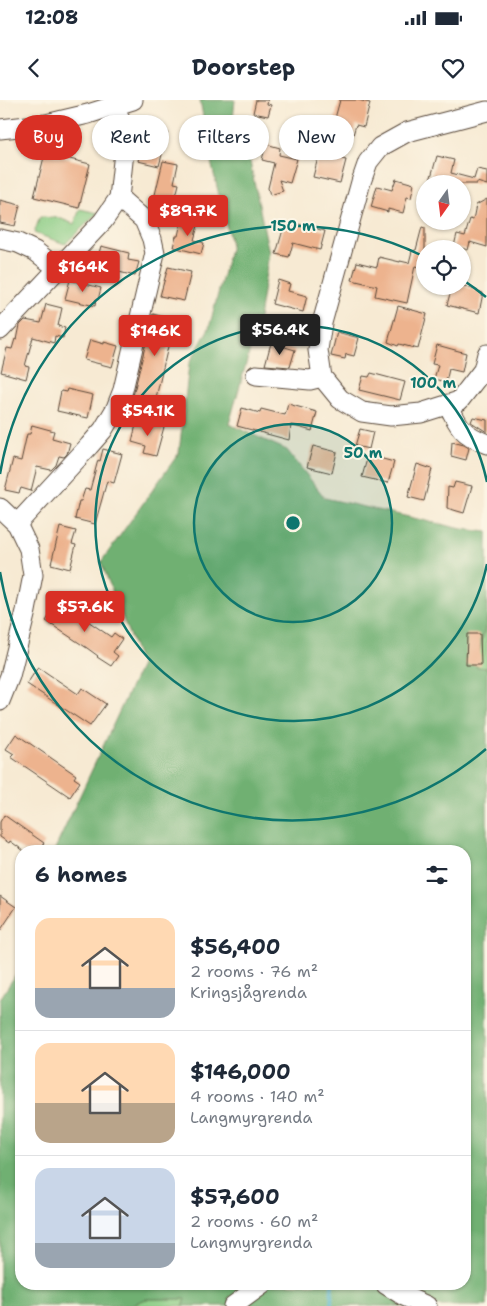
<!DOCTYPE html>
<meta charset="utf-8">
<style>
body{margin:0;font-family:"Shantell Sans",sans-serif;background:#f2f2f3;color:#1f2937;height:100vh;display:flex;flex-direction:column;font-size:19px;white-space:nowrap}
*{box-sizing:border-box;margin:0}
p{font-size:16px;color:#747a83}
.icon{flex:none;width:28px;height:28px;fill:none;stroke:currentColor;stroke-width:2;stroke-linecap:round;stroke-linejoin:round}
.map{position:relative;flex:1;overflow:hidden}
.side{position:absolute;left:15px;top:745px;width:456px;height:445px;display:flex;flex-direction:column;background:#fff;border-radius:20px;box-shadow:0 1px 4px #0004}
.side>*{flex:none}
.top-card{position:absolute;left:15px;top:15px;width:458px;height:45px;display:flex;gap:10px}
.needle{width:32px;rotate:194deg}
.buttons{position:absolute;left:416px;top:75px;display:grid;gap:10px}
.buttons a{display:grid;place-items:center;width:55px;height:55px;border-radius:50%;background:#fff;box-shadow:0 1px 4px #0004;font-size:25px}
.price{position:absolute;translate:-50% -42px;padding:0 11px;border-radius:5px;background:#d93025;color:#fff;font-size:16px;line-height:32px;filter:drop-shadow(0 1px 2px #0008)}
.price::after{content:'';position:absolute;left:50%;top:30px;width:15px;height:11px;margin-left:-8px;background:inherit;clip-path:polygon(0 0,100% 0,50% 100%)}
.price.current{background:#222;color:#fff}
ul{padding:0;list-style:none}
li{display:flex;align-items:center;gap:15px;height:125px;padding:0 20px}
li+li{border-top:1px solid #e0e1e3}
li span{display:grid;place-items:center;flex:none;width:140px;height:100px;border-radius:15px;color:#555}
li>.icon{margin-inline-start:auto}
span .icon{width:60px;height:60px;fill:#fffc;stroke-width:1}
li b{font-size:21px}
h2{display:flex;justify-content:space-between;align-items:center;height:60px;padding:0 20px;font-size:21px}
.tag{padding:0 18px;border-radius:22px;background:#fff;box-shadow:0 1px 4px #0004;font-size:18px;line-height:45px}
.tag.current{background:#d93025;color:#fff}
.status{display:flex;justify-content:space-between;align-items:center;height:35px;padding:0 25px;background:#fff;direction:ltr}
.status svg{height:14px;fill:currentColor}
header{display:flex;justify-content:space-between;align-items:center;height:65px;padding:0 20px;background:#fff;font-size:22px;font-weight:700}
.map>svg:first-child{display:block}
.green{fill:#8acc84;stroke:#627b51}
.forest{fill:#6fb072;stroke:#556d48}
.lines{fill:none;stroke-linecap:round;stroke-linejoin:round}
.stream{stroke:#46adc5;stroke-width:4}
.building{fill:#edb38e}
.minor-casing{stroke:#574739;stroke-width:21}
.minor{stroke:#fff;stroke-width:19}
.ring{fill:none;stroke:#0f766e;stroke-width:2.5}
.centre{fill:#0f766e;stroke:#fcf5e5;stroke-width:2.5}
.ring-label{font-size:15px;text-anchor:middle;font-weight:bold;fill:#0f766e;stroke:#fcf5e5;stroke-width:4;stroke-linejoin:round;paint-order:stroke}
</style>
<div class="status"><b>12:08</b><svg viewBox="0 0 49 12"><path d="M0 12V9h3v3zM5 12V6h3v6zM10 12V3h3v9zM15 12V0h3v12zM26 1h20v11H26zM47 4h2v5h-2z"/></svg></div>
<header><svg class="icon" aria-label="back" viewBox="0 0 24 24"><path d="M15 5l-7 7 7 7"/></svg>Doorstep<svg class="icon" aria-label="heart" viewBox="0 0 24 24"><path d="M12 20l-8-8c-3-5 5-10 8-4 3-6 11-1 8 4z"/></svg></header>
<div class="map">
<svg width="487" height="1206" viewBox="0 0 487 1206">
<rect width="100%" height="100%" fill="#fcf5e5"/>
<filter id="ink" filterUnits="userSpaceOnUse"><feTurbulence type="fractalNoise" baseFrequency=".02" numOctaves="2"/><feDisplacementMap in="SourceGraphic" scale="10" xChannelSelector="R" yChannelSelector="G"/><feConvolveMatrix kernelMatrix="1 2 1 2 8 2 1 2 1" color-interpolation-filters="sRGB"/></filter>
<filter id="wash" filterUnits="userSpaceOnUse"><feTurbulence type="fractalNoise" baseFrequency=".0096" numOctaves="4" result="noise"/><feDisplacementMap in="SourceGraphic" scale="20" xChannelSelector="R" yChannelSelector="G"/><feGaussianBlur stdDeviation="1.12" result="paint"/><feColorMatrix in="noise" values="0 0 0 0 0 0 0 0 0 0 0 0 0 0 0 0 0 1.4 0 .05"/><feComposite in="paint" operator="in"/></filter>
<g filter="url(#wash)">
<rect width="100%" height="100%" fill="#f7ead3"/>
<path class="green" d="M80,109L98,113L65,144L34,133L40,117L59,118L74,124Z
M487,519V568L476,567Z
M146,1199H187L183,1206H128Z"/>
<path class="forest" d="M200,0H235L233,20L249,57L269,153L259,218L229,324L287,350L325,398L462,429L487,432V519L476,567L487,568V1206H183L186,1199H146L128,1206H0V899L21,866V1184H465V751H54L141,565L101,462L179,353L189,264L209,228L231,145L212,66Z"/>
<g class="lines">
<path class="stream" d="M331,1206L332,1184"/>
</g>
<g id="blocks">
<path class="building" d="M256,0H268L267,4L271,5L268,16L253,13Z
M340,0H358L370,3L364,27L356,25L352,38L331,33Z
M146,27L168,32L159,66L138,61Z
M324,34L335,37L330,56L346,60L340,83L313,77Z
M266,44L280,48L279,55L297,59L290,83L279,80L283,91L270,95L268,88L274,63L262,60Z
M45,53L90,64L79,108L34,97Z
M437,56L454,60L451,73L474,79L477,69L487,71V85L477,82V84H429Z
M163,61L178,64L174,83L179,84L176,96L185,98L183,110L153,103Z
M396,79L414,84L411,98L407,97L403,113L388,109V112L371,107L377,86L392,90Z
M487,99V147L470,142L468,150L454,146L457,134L465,136L470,119L473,120L476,105Z
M0,100L20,105L15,126L0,123Z
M182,118L199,122L194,140L204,143L201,154L173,147L176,136H178Z
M294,123L325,131L320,150L293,143L289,157L276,154L284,126L292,128Z
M422,127L425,128V169L415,166L407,203L375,196L377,186L352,180L357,162L377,167L379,157L400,162V161L409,163L412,151L416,150Z
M101,146L129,153L128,160L139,162L135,176L111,170V168L96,164Z
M168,167L191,172L184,201L160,196Z
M70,180L101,188L98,200L96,199L95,206L65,199Z
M278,180L290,184L288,191L307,196L303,212L272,204Z
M452,186H464L483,193L479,213L447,205Z
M46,204L62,208L58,226L65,228L63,238L55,236L54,243L33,237L25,266L29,267L26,279L1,272L7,248L12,249L15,239L17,240L20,225L25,220L41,223Z
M398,206L427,214L418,249L399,244L398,246L388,242Z
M153,214L179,221L174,239L170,238L155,302L133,296Z
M337,232L359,238L354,256L346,254L345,259L331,256Z
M90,240L104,244V242L118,246L112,267L84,260Z
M271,243L295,250L290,267L265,265Z
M437,245L466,253L462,272L449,269L446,282L434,279L438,265L432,264Z
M371,273L405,282L400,300L359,290L363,276L369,277Z
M67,289L93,295L88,318L57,311L61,291L66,292Z
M288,304L317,312L312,331L291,325L289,340L237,326L242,308L260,313L261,309L285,315Z
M473,317L487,320V332L471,322Z
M137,320L164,327L156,356L144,353L146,346L132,342Z
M32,325L54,331L52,338L70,343L67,354L64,357L59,356L56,365L51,370L37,367L31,391L21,388L19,393L5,390L13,359L21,361L27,334H30Z
M360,329L373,332L369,349L355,346Z
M452,342L464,345L469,348L466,360L451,356Z
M313,346L337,352L332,373L307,367Z
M103,349L122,354L114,383L107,381L95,424L75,419L79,401H81L85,389L90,390L98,360L100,361Z
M368,355L394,362L388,383L362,377Z
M417,364L432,369L424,401L408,397Z
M455,382L472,386L464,413L447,408L448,387L453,388Z
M60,427L76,431L72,444L76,445L70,469L51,464Z
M59,501L111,537L114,533L122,539L113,552L118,556L111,566L97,557L98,556L87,548L46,521Z
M467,534H480L481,565H466Z
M38,567L78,594L82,588L106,604L90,626L27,584Z
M16,634L76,675L74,678L80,682L70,697L11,657L14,654L6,649Z
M4,715L44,743L38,751H24L10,741L9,743L0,737V722Z
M0,796L16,807L0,831Z"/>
</g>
</g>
<g filter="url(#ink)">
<use href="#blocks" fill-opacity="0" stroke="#574739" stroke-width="1"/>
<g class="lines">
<g class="minor-casing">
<path id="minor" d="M487,11L407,32L380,47L368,62L361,82L322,223L318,250L322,277L340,299L362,312L391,316L421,313L459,301L483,270L487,254
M0,29L46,24L88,14L133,0
M0,139L18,143L35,151L57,168
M0,230L103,121L119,98L124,52L120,20L113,0
M256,275L310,280L322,277
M448,304C459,328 462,334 487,344
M0,408L17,424L29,449L33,475L26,511L10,576L0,601
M17,424L89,346L103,330L116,308L123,290L155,153L152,139L144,120L119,98
M385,1184L404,1196L427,1206
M233,1206L263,1184"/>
</g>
<use href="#minor" class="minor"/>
</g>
</g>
<circle cx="293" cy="423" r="99" fill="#0f766e" fill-opacity=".12"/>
<g class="ring">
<circle cx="293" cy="423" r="99"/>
<path d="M487 464A198 198 0 1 1 487 382"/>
<path d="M486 649A297 297 0 0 1 0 472M0 374A297 297 0 0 1 423 156M463 180A297 297 0 0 1 486 197"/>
</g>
<circle cx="293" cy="423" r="8" class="centre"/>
<g class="ring-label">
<text x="293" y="131">150 m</text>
<text x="433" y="288">100 m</text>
<text x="363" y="358">50 m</text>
</g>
</svg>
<div class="buttons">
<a><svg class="needle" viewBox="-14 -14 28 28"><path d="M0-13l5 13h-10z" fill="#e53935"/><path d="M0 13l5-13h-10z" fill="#747a83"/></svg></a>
<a><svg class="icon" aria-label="locate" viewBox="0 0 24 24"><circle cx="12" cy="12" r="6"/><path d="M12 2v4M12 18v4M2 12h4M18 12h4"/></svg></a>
</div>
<b class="price" style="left:188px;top:137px">$89.7K</b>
<b class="price" style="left:83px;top:193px">$164K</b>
<b class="price current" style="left:280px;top:256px">$56.4K</b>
<b class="price" style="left:155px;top:257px">$146K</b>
<b class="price" style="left:148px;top:337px">$54.1K</b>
<b class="price" style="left:85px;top:533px">$57.6K</b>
<div class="top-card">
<a class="tag current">Buy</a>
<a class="tag">Rent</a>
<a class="tag">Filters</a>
<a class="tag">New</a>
</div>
<section class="side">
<h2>6 homes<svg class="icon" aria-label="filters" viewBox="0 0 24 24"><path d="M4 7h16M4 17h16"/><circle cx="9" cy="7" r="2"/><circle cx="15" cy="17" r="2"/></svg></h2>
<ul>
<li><span style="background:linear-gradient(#ffd9b3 70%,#9aa5b1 0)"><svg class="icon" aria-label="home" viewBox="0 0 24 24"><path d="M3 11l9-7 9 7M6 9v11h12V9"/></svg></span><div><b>$56,400</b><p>2 rooms · 76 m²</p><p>Kringsjågrenda</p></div></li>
<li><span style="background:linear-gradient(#ffd9b3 60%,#b9a48a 0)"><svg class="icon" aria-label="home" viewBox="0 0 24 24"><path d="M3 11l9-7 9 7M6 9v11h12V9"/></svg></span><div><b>$146,000</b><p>4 rooms · 140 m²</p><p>Langmyrgrenda</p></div></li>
<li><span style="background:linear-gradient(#c9d6e8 75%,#9aa5b1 0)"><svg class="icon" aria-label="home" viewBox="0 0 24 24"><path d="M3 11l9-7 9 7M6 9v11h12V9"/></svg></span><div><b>$57,600</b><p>2 rooms · 60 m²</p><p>Langmyrgrenda</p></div></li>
</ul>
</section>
</div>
